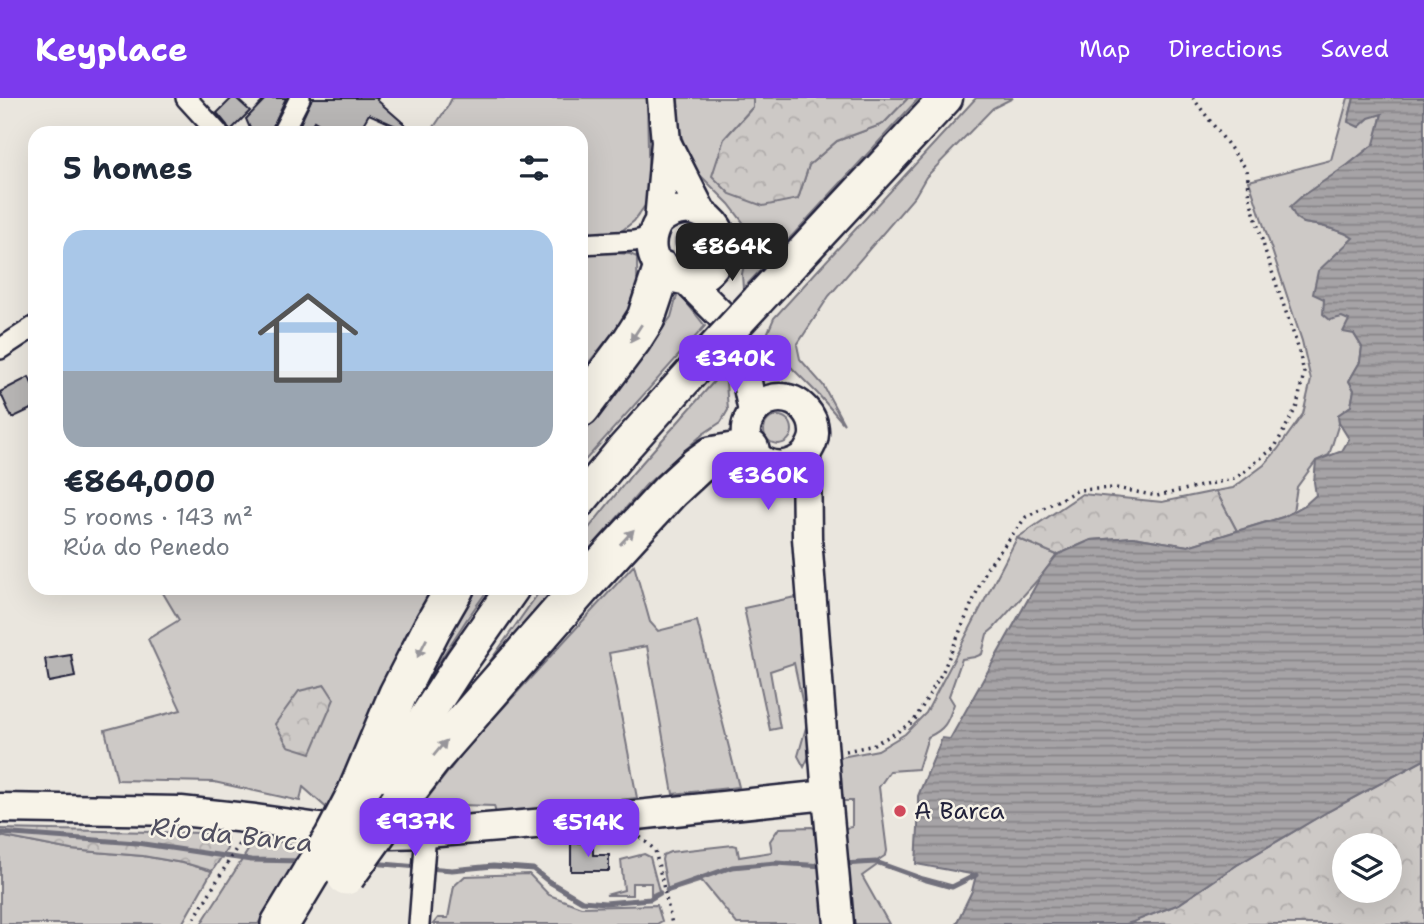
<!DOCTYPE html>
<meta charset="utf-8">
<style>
body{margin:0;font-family:"Shantell Sans",sans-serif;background:#f2f2f3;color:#1f2937;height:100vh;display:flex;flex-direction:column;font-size:26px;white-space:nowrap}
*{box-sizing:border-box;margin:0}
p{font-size:23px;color:#747a83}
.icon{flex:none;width:38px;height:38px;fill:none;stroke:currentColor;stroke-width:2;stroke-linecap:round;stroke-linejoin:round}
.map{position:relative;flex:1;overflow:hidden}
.drawer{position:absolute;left:28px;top:28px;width:560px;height:469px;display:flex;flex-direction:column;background:#fff;border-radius:21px;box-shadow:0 7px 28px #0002}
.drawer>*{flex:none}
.controls{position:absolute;left:1332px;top:735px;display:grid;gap:14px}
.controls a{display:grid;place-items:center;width:70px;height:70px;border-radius:50%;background:#fff;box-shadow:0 7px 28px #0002;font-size:35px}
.price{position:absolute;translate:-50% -60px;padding:0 16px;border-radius:14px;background:#7c3aed;color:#fff;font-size:23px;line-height:46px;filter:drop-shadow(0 2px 4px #0008)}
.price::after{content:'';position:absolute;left:50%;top:42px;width:21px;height:16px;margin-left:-10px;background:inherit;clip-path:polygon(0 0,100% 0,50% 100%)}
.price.active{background:#222;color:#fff}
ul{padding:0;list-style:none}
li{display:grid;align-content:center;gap:14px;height:371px;padding:0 35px}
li+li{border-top:2px solid #e0e1e3}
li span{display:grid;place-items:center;height:217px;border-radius:21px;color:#555}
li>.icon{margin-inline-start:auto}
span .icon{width:126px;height:126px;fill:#fffc;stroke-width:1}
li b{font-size:30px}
h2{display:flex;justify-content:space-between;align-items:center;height:84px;padding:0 35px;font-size:30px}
header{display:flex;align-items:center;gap:42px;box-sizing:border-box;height:98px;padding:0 35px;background:#7c3aed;color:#fff}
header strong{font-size:33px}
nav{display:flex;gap:38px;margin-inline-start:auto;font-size:24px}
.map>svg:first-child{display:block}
.green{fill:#cdc9c6;stroke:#787680;stroke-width:2}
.forest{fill:url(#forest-crowns);stroke:#787680;stroke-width:2;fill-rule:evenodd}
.water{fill:url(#water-rules);stroke:#716f7b;stroke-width:2}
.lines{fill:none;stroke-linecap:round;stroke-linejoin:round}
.stream{stroke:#716f7b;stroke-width:5}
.building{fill:#b8b6b5;stroke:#22223b;stroke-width:2}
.street-casing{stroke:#22223b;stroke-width:24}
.secondary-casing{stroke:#22223b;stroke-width:33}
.primary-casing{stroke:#22223b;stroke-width:37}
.highway-casing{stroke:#22223b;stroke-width:42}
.path{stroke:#22223b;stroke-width:3.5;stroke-dasharray:2 5;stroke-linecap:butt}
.street{stroke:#f7f3e8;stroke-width:19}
.secondary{stroke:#f7f3e8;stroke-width:28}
.primary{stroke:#f7f3e8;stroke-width:32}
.highway{stroke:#f7f3e8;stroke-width:37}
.primary-bridge-casing{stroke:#22223b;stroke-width:37;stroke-linecap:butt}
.highway-bridge-casing{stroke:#22223b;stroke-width:42;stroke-linecap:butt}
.primary-bridge{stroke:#f7f3e8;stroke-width:32}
.highway-bridge{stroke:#f7f3e8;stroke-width:37}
.oneway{fill:#97959a}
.poi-dot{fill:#d1495b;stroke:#f7f3e8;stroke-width:2.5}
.labels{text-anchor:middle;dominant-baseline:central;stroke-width:5;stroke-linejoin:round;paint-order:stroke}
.poi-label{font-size:24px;fill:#22223b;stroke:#f7f3e8;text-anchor:start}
.water-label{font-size:26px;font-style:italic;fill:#504f60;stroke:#f7f3e8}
</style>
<header>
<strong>Keyplace</strong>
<nav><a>Map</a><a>Directions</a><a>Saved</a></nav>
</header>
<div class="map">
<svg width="1424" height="826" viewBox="0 0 1424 826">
<defs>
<pattern id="forest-crowns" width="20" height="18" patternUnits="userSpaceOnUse" patternTransform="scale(1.75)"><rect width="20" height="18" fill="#cdc9c6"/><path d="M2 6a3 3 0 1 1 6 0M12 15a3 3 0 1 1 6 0" fill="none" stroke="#b0acab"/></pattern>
<pattern id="water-rules" width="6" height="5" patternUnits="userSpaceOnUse" patternTransform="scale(1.75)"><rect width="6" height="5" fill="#a6a3a6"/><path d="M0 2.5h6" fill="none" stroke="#878488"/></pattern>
</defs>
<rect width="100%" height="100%" fill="#eae6de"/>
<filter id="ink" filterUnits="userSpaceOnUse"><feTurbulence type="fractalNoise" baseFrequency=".0143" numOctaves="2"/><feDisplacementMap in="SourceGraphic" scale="14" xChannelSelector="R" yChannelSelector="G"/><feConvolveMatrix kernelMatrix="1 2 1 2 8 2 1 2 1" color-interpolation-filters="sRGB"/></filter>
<g filter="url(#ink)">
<path class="green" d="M452,0H647L649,102L634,123L619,135L581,139V35H430L448,8Z
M678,0H753V9L724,41L798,101L809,67L837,43L883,26L908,0H919L743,191L742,176L748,148L745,127L729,106L695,72L685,51L679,29Z
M976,0H1013L993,10L926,79L915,98L829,198L797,247L800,261L823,287L844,326L818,296L767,245L768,234L774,220Z
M1348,0H1354L1348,23L1359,29L1369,19L1382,15L1375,46L1349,66L1304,125C1321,128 1338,131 1354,140L1347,147L1324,201L1342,219L1349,222L1354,236L1362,249L1360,264L1349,283L1354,292L1351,308L1338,317L1339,325L1329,357L1316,363L1297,389L1293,414L1283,419L1237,433L1216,393L1233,390L1264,367L1278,351L1303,316L1311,282L1302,243L1249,83L1331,62Z
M675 144a14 14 0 1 1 28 0a14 14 0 1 1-28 0Z
M581,153L630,156L637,159C637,172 638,186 636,198C633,213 593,259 581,274Z
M678,194L705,228L581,367V338L671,219Z
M725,271L728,312L721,324L703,336L646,387L581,461V440L633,375Z
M764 332a14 14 0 1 1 28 0a14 14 0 1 1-28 0Z
M1017,440L1057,457L1041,478L994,530L987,536L982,556L975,559L962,561L949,598L954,606C948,623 946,631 928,639L918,671L890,673L879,689L887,753L886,757L877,763L880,765L862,778L889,826H849L839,731L852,729V703H836V660L878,652L905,636L926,615Z
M634,467L650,524L658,533L697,523L739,689L673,696L647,548L609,555L637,700L496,716L494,708L423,706L469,647Z
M160,490H431L329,712L303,689L300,703L214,684L117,682L105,632L181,612L148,541L179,522Z
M476,490H489L467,521L407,613L458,514Z
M542,490H556L523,532L449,621Z
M800,498L813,650L804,669L798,658L807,626L794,565L770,573L780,630L770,632L744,510Z
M812,729L820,734L827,826H737L702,783L668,794L662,762L663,757L670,754L733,747L737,748L739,759L772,754L770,743L779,730Z
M0,738L71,752L143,758L188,766L212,773L182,826H0Z
M267,740L300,750L304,753L297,767L258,826H201L249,751L259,741Z
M644,756L650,759L659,793L651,797V785H632V797H606L624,792L621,762Z
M529,776L549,797L581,809L657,807L662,823L657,826H433L438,820H448L454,788L465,778Z"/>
<path class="forest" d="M753,0H908L883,26L837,43L809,67L798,101L763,108L730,96L712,78L724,41L753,9Z
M1216,393L1237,433L1188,448L1133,439L1091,442L1057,457L1017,440L1082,396L1162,404Z
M325,587L334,601L311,655L288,648L275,626L299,593Z
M1424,662V826H1126L1179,806L1237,767L1327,714ZM1344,747H1390V793H1344Z
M0,731L205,735L227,739V751L212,773L188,766L143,758L71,752L0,738Z"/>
<path class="water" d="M1354,0H1424V662L1327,714L1237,767L1179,806L1133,824L1126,826H956L972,793L976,777L916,766L918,730V698L942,640L950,641L1041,478L1057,457L1091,442L1133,439L1188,448L1283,419L1305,407L1316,397L1314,384L1316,363L1342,353L1349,341L1339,325L1338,317L1351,308L1354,292L1349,283L1360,264L1362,249L1354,236L1343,234L1349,222L1342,219L1330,222L1323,216L1324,201L1313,196L1318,173L1353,140L1345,135L1322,128L1304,125L1296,120L1290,109L1302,98L1349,66L1374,46L1382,16L1369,20L1359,29L1348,24Z"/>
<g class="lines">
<path class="stream" d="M0,735L137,745L251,762L303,763
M372,765L418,769
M843,766L876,764L923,781L952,789L976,777
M428,770L452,772L493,768L533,771L548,783L582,803L605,805L650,801L660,795
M667,792L732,769L776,765L824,768"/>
</g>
<path class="building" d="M232,0H236L250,13L230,33L227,27L217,15Z
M266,0H286L270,35H252L246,21Z
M312,0H378L377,2L409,30L407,33L369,16L358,35H334L314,23L307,35H296Z
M29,279L35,292V309L12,320L0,294Z
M71,557L75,579L49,584L45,561Z
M593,744V757H609V773H571V745Z"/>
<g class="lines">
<g class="street-casing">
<path id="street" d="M186,0L218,35
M282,35L300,0
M581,146L634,143L652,139
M0,251L35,228
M419,826L426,735"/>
</g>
<g class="secondary-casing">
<path id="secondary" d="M666,44L702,115
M659,123C695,91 740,134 715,167C688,204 631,167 659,123L666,44L662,0
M686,182L723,219L741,254L753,314
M806,356C771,389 725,343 756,311C762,304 771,300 780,300C799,300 815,317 814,336C814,343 810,349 806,356L807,440L827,697L839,826
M0,710L181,713L255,721L319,730L391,736L426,735L618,719L827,697"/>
</g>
<g class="primary-casing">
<path id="primary" d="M758,202L946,0
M581,402L624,350L711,253
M374,699L462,563L513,490"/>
</g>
<g class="highway-casing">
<path id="highway" d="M581,310L632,242L646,220L662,172
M581,490L670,393L697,368L711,358L750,351
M356,696L398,596L432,530L455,490
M399,704L435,657L581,490
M280,826L312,773"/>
</g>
<path class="path" d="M846,653L870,648L894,636L914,623L943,573L987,470L1026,419L1078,392L1116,390L1157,398L1236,380L1275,349L1297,308L1304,274L1297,246L1268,162L1250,101L1247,72L1193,0
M640,739L655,752L672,826
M191,826L242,741"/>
<use href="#street" class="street"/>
<use href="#secondary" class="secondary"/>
<use href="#primary" class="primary"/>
<use href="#highway" class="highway"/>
<g class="primary-bridge-casing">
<path id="primary-bridge" d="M711,253L758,202"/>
</g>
<g class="highway-bridge-casing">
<path id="highway-bridge" d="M312,773L333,740L356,696
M346,778L399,704"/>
</g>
<use href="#primary-bridge" class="primary-bridge"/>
<use href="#highway-bridge" class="highway-bridge"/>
</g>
<defs><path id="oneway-solid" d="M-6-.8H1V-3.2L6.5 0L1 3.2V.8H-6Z" transform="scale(1.75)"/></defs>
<g class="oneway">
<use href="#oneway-solid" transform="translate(636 235) rotate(123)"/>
<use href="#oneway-solid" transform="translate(627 439) rotate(-47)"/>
<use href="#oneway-solid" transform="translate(422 550) rotate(117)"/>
<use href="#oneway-solid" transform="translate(440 650) rotate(-50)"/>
</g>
</g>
<circle class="poi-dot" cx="900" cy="713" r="7"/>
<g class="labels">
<g class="poi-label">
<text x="914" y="713">A Barca</text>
</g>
<g class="water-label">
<text transform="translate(232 736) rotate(6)">Río da Barca</text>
</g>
</g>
</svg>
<div class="controls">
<a><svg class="icon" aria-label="layers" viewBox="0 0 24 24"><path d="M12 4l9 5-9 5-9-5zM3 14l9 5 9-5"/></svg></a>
</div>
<b class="price active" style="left:732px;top:185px">€864K</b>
<b class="price" style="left:735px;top:297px">€340K</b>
<b class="price" style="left:768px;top:414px">€360K</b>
<b class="price" style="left:415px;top:760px">€937K</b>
<b class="price" style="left:588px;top:761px">€514K</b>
<section class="drawer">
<h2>5 homes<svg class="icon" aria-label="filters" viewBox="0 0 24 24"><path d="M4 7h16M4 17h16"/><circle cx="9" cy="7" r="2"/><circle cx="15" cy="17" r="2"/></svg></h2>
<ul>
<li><span style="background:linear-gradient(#a9c7e8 65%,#9aa5b1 0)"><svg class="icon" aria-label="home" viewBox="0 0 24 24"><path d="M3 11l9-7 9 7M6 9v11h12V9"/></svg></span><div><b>€864,000</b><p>5 rooms · 143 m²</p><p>Rúa do Penedo</p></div></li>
</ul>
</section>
</div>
